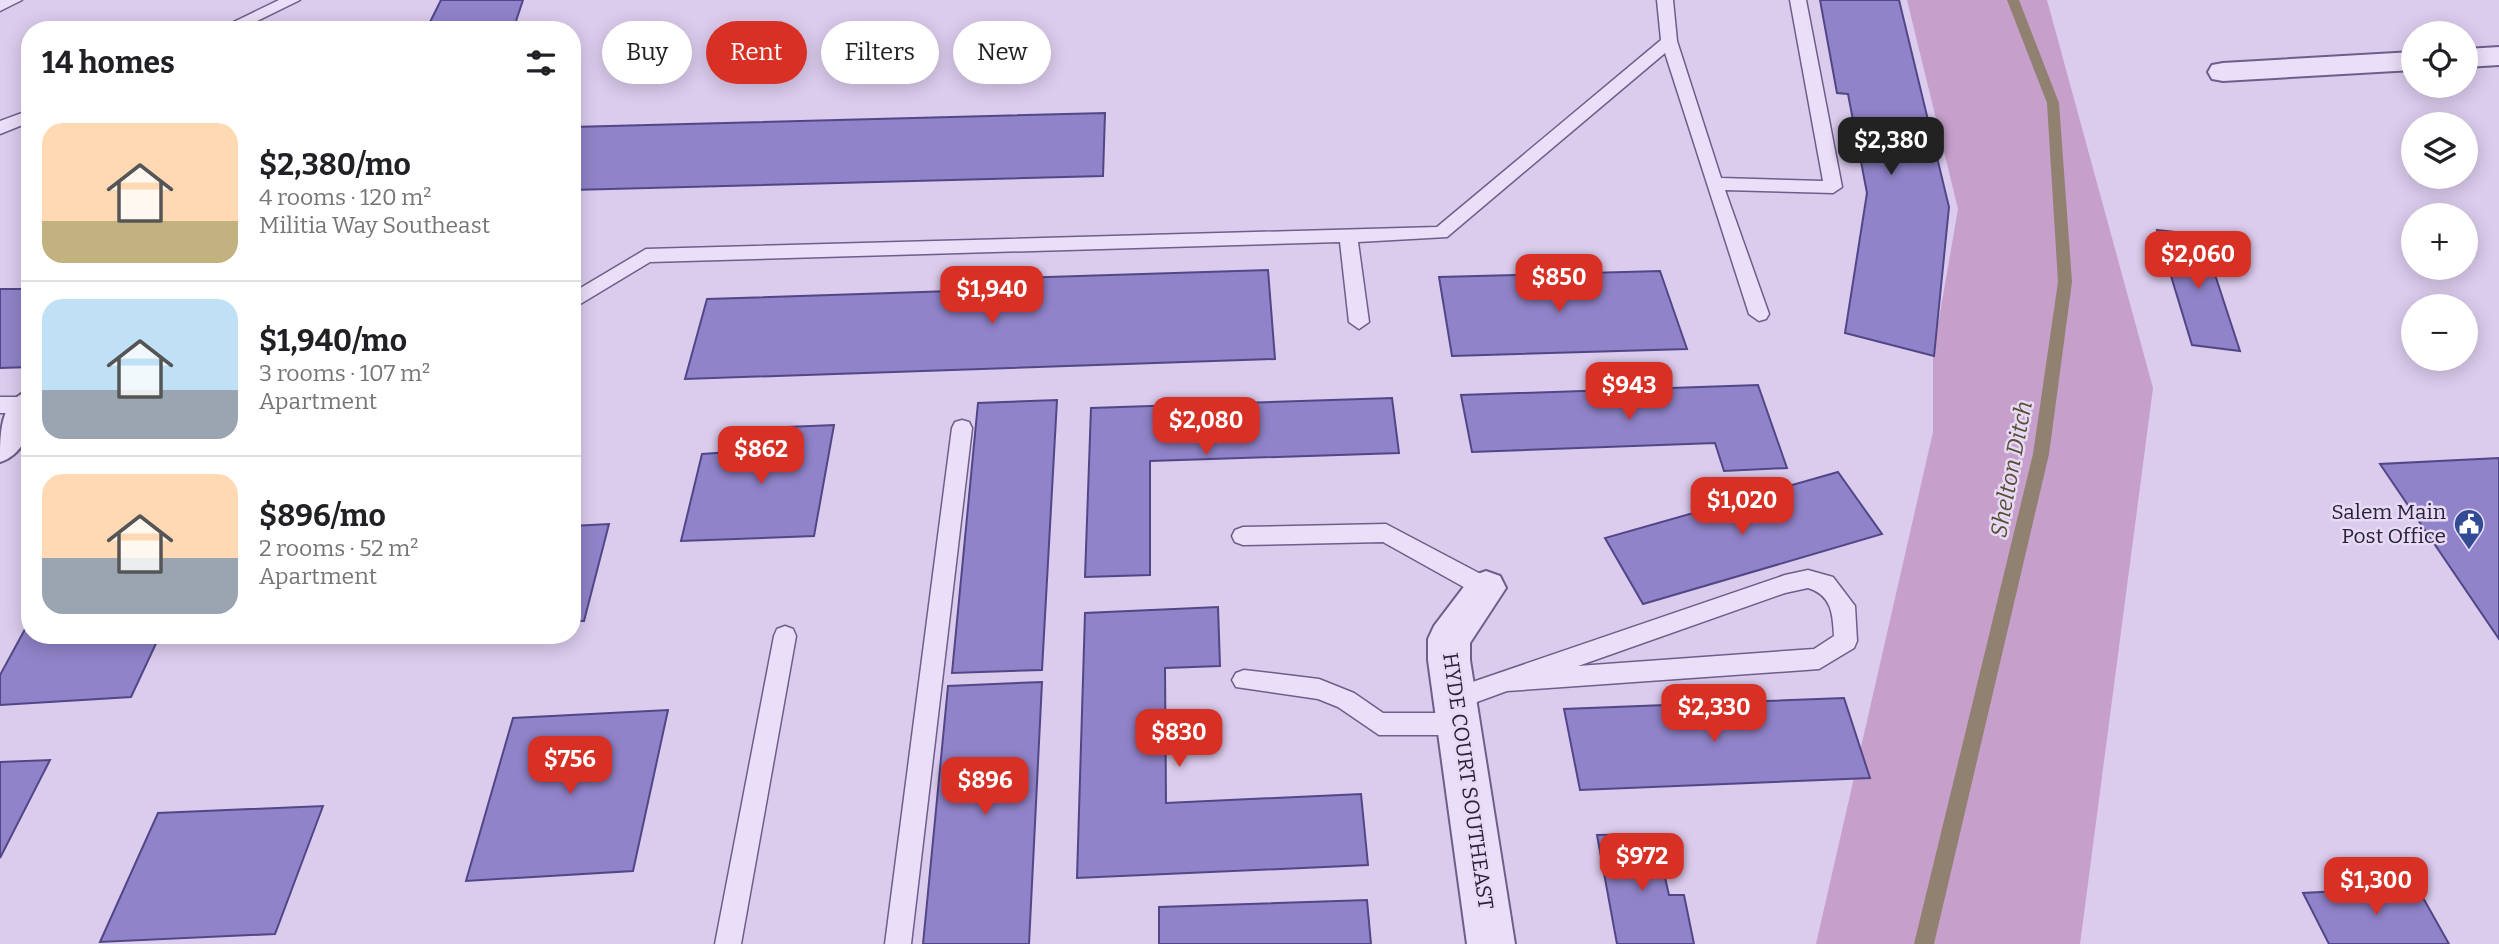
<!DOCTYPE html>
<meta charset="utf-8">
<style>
body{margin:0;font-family:Bitter,serif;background:#f6f6f6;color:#202124;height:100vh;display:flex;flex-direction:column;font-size:26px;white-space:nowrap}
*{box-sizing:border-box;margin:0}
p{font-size:23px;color:#757577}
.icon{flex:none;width:38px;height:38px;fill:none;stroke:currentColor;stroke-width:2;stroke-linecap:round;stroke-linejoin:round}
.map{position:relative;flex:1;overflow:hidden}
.drawer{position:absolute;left:21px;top:21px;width:560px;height:623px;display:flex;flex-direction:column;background:#fff;border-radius:28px;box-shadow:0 4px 18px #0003}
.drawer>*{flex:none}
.hud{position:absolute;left:602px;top:21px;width:665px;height:63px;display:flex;gap:14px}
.fabs{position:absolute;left:2401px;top:21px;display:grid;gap:14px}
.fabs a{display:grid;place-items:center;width:77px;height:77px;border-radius:50%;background:#fff;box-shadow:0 4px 18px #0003;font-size:35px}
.price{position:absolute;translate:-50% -60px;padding:0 16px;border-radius:14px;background:#d93025;color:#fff;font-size:23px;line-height:46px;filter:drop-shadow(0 2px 4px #0008)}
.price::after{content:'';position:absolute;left:50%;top:42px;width:21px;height:16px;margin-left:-10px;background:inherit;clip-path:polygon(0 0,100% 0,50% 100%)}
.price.on{background:#222;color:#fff}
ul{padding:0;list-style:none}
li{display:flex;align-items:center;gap:21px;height:175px;padding:0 21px}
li+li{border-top:2px solid #e0e0e0}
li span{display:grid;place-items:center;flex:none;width:196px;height:140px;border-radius:21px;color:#555}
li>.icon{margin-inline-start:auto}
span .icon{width:84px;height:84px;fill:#fffc;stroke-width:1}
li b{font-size:30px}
h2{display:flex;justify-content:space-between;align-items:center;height:84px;padding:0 21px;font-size:30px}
.tag{padding:0 24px;border-radius:32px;background:#fff;box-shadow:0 4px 18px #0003;font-size:24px;line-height:63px}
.tag.on{background:#d93025;color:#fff}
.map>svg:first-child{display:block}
.green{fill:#c69fcb}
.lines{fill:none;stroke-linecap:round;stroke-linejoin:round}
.stream{fill:#908171;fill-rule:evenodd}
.building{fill:#9083c9;stroke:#514787;stroke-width:2}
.service-casing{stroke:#6c5f89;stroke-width:3}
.minor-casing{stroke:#6c5f89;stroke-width:4}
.service{fill:#eadef8;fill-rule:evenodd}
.minor{fill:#eadef8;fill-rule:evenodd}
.labels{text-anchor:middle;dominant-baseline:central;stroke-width:5;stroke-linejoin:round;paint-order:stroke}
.poi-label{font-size:21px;fill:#28223b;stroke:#e7daf5;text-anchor:end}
.street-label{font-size:21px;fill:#28223b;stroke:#e7daf5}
.water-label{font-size:23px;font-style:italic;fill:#594e32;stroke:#e7daf5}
</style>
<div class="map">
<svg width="2499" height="944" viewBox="0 0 2499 944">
<rect width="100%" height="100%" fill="#dbcbed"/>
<path class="green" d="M1907,0H2047L2153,388L2080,944H1816L1933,432V354L1958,209Z"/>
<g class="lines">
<path class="stream" d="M2007,0H2019L2059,103L2072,282L2049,454L1934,944H1914L2033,454L2058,282L2047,103Z"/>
</g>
<path class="building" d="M441,0H523L513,30H426Z
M1820,0H1899L1949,207L1934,356L1845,333L1867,193L1848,94L1837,93Z
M1105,113L1103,176L572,190V127Z
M2157,230L2202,235L2240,351L2192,345Z
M1268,270L1275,359L685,379L707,299L952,291L953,280Z
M1660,271L1687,349L1452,356L1439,277Z
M0,289H30V367L0,368Z
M1758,385L1787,468L1724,471L1715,443L1472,452L1461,395Z
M1392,398L1399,453L1150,461V575L1085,577L1091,408Z
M1057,400L1042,670L952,673L978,403Z
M834,425L814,536L681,541L702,454L731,452L736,429Z
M2499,458V639L2380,464Z
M1838,472L1882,534L1643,604L1605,538Z
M609,524L584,621H572V526Z
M1218,607L1220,666L1165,668L1166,803L1361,794L1368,865L1077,878L1085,613Z
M30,620V635H160L131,697L0,705V675Z
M1042,682L1029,944H923L948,686Z
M1844,698L1870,778L1580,790L1564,709Z
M668,710L633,871L466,881L513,718Z
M50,760L0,858V762Z
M323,806L275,934L100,942L158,813Z
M1655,834L1669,895H1684L1694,944H1617L1597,835Z
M2417,887L2449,944H2329L2303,893Z
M1367,900L1371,944H1159V907Z"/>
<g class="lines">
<g class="service-casing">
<path id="service" d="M0,0H22L0,11Z
M279,0H300L239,30H217Z
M1657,0H1673L1677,41L1721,178L1823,181L1790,0H1806L1842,187L1833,193L1725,190L1769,314L1766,319L1759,321L1749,314L1665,53L1447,237L1358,242L1369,322L1359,329L1349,322L1340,242L650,262L572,309V293L646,249L1437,227L1661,40Z
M30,110V122L0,134V121Z
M0,397H30V413H0Z
M962,420L969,422L972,428L911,944H885L952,428L955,422Z
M1386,524L1494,581L1497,588L1494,595L1486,597L1478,595L1383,542L1243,545L1235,542L1232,536L1235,530L1243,527Z
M1808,570L1833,577L1855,606L1857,641L1854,648L1819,669L1507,691L1455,710L1447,706L1443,699L1447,692L1455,688L1785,575ZM1808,588C1832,595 1833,615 1834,636L1814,649L1578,666L1785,593Z
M785,626L793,629L796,636L741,944H715L774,636L777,629Z
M1244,670L1319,679L1354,693L1383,713H1458L1466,716L1470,724L1466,732L1458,735H1379L1338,707L1318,699L1236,687L1232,680L1236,673Z"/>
</g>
<g class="minor-casing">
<path id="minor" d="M2499,47V65L2466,67V49Z
M2413,52V70L2223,81L2212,79L2208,72L2212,65L2223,63Z
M28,391C38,416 28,453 0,462C0,433 0,401 28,391Z
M1486,571L1500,576L1506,588L1470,643V660L1515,944H1467L1428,660V639L1434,626L1472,576Z"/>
</g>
<use href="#service" class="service"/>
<use href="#minor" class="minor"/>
</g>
<defs>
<g id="civic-pin" transform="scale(1.575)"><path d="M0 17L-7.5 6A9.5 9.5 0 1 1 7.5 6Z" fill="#334a95" stroke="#e7daf5"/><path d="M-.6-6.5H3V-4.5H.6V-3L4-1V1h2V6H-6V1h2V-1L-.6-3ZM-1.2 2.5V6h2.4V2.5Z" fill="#fff"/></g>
</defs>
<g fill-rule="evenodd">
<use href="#civic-pin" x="2469" y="524"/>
</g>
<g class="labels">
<g class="poi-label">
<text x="2446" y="512">Salem Main<tspan x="2446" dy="24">Post Office</tspan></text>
</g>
<g class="street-label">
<text transform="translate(1468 781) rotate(82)">HYDE COURT SOUTHEAST</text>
</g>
<g class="water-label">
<text transform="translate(2011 469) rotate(-79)">Shelton Ditch</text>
</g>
</g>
</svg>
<div class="fabs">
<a><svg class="icon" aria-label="locate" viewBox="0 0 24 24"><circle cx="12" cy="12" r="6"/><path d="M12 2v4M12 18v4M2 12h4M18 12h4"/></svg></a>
<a><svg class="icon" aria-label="layers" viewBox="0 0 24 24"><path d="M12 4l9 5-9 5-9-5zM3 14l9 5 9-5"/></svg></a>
<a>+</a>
<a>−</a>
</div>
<b class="price on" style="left:1891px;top:177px">$2,380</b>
<b class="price" style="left:2198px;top:291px">$2,060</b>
<b class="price" style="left:1559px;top:314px">$850</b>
<b class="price" style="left:992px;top:326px">$1,940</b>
<b class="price" style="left:1629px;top:422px">$943</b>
<b class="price" style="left:1206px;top:457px">$2,080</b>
<b class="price" style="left:761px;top:486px">$862</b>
<b class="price" style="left:1742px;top:537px">$1,020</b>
<b class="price" style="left:1714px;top:744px">$2,330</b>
<b class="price" style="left:1179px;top:769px">$830</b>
<b class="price" style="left:570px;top:796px">$756</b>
<b class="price" style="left:985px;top:817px">$896</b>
<b class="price" style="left:1642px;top:893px">$972</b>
<b class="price" style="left:2376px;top:917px">$1,300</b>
<div class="hud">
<a class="tag">Buy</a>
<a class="tag on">Rent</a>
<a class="tag">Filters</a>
<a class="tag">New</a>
</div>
<section class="drawer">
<h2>14 homes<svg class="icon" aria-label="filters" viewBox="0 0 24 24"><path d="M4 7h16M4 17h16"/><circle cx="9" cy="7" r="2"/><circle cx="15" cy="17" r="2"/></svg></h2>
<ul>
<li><span style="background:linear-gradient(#ffd9b3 70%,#c2b280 0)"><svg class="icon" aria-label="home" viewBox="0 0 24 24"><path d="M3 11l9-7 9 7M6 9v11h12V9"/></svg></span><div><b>$2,380/mo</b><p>4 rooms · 120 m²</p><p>Militia Way Southeast</p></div></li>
<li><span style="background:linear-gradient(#bfe0f5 65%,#9aa5b1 0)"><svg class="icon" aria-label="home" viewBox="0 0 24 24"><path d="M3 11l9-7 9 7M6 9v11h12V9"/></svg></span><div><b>$1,940/mo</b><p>3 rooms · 107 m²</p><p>Apartment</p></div></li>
<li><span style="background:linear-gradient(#ffd9b3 60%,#9aa5b1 0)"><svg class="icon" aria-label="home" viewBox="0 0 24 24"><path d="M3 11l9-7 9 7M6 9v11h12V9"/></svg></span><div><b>$896/mo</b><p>2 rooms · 52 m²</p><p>Apartment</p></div></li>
</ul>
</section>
</div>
